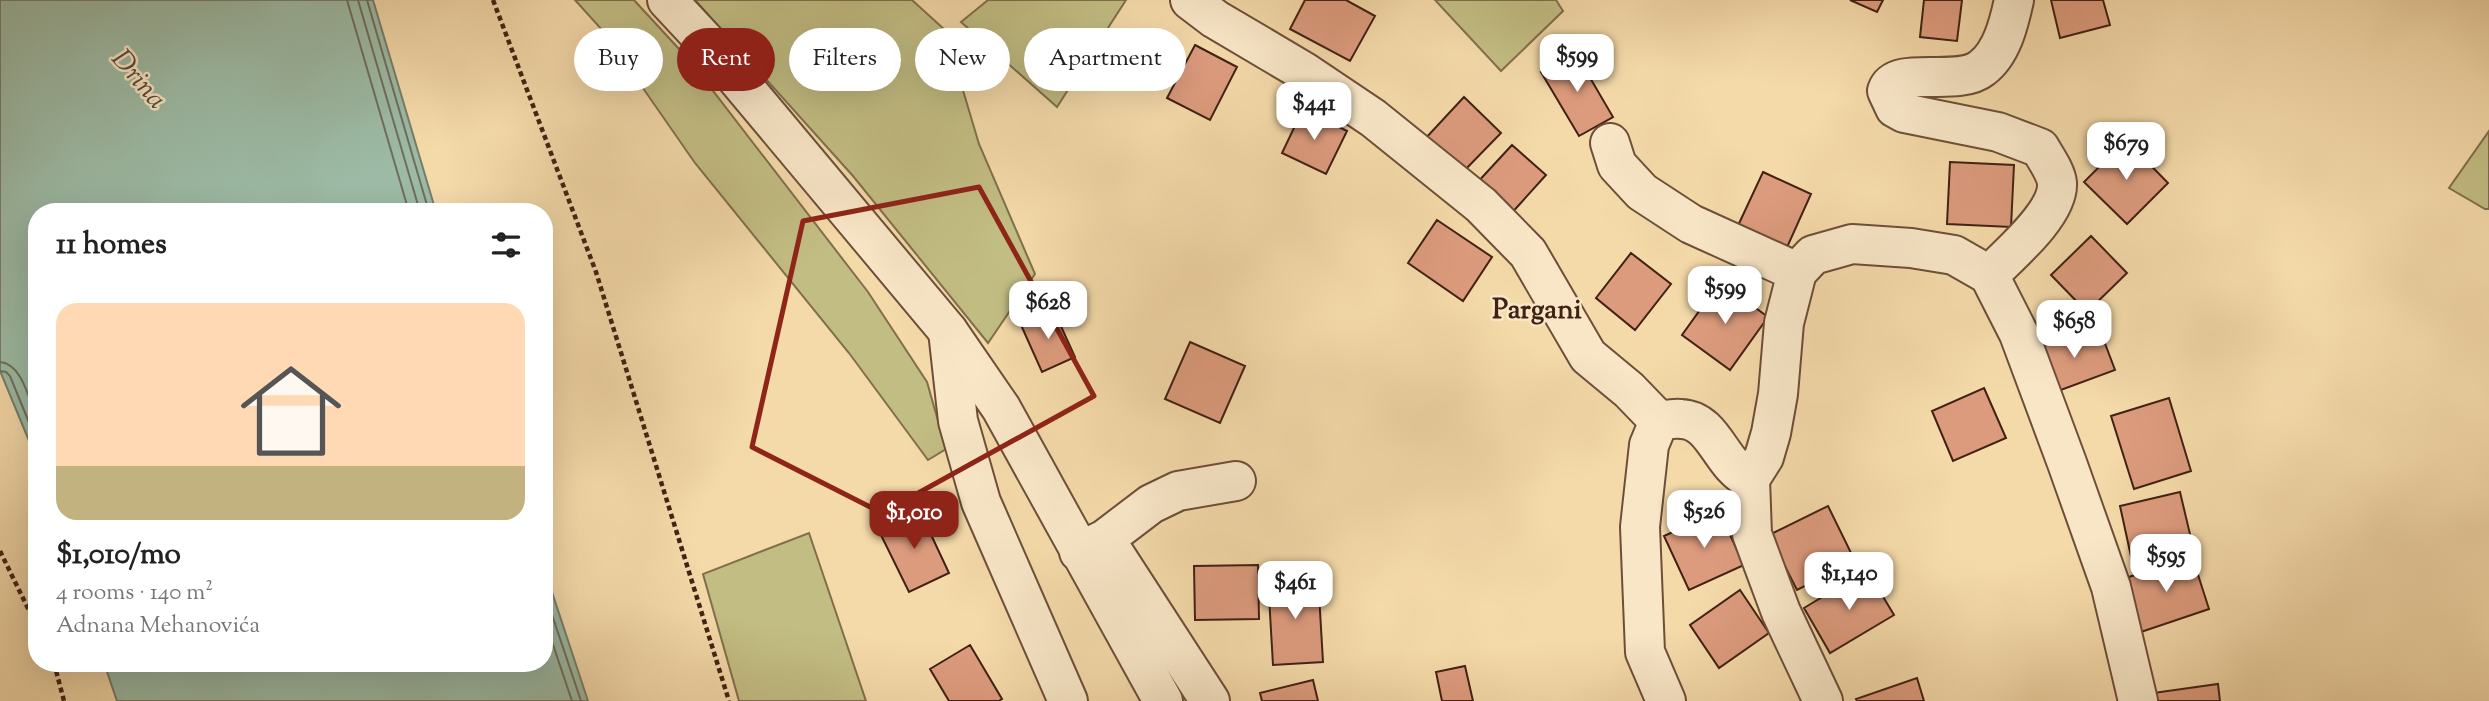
<!DOCTYPE html>
<meta charset="utf-8">
<style>
body{margin:0;font-family:"Sorts Mill Goudy",serif;background:#f2f2f2;color:#222;height:100vh;display:flex;flex-direction:column;font-size:26px;white-space:nowrap}
*{box-sizing:border-box;margin:0}
p{font-size:23px;color:#767676}
.icon{flex:none;width:38px;height:38px;fill:none;stroke:currentColor;stroke-width:2;stroke-linecap:round;stroke-linejoin:round}
.map{position:relative;flex:1;overflow:hidden}
.details{position:absolute;left:28px;top:203px;width:525px;height:469px;display:flex;flex-direction:column;background:#fff;border-radius:28px;box-shadow:0 7px 28px #0002}
.details>*{flex:none}
.guide{position:absolute;left:574px;top:28px;width:665px;height:63px;display:flex;gap:14px}
.price{position:absolute;translate:-50% -60px;padding:0 16px;border-radius:14px;background:#fff;color:#222;font-size:23px;line-height:46px;filter:drop-shadow(0 2px 4px #0008)}
.price::after{content:'';position:absolute;left:50%;top:42px;width:21px;height:16px;margin-left:-10px;background:inherit;clip-path:polygon(0 0,100% 0,50% 100%)}
.price.on{background:#8f2418;color:#fff}
ul{padding:0;list-style:none}
li{display:grid;align-content:center;gap:14px;height:371px;padding:0 28px}
li+li{border-top:2px solid #e0e0e0}
li span{display:grid;place-items:center;height:217px;border-radius:21px;color:#555}
li>.icon{margin-inline-start:auto}
span .icon{width:126px;height:126px;fill:#fffc;stroke-width:1}
li b{font-size:30px}
h2{display:flex;justify-content:space-between;align-items:center;height:84px;padding:0 28px;font-size:30px}
.chip{padding:0 24px;border-radius:32px;background:#fff;box-shadow:0 7px 28px #0002;font-size:24px;line-height:63px}
.chip.on{background:#8f2418;color:#fff}
.map>svg:first-child{display:block}
.green{fill:#c2bd83;stroke:#816f4c;stroke-width:2}
.water{fill:#9cbaa5;stroke:#777d6b;stroke-width:2}
.lines{fill:none;stroke-linecap:round;stroke-linejoin:round}
.shore{stroke:#6e6e5c;stroke-width:2}
.building{fill:#dc9b7d;stroke:#402114;stroke-width:2}
.minor-casing{stroke:#6d4f39;stroke-width:42}
.tertiary-casing{stroke:#6d4f39;stroke-width:42}
.path{stroke:#402114;stroke-width:4.5;stroke-dasharray:5 3.5;stroke-linecap:butt}
.minor{stroke:#f8e6c7;stroke-width:38}
.tertiary{stroke:#f8e6c7;stroke-width:38}
.marked{fill:none;stroke:#8f2418;stroke-width:5;stroke-linejoin:round}
.labels{text-anchor:middle;dominant-baseline:central;stroke-width:5;stroke-linejoin:round;paint-order:stroke}
.water-label{font-size:28px;font-style:italic;fill:#574738;stroke:#f8e6c7}
.neighbourhood-label{font-size:28px;font-weight:bold;fill:#402114;stroke:#f8e6c7}
</style>
<div class="map">
<svg width="2489" height="701" viewBox="0 0 2489 701">
<rect width="100%" height="100%" fill="#f4d9a9"/>
<filter id="stains"><feTurbulence type="fractalNoise" baseFrequency=".00286" numOctaves="4"/><feColorMatrix values="0 0 0 0 .2 0 0 0 0 .09 0 0 0 0 .02 0 0 0 .5 -.17"/></filter>
<radialGradient id="worn" r=".72"><stop offset=".6" stop-color="#630" stop-opacity="0"/><stop offset="1" stop-color="#630" stop-opacity=".3"/></radialGradient>
<path class="green" d="M575,0H634L690,61L868,292L927,382L946,449L928,460L849,353L695,163L604,32Z
M695,0H912L945,30L979,144L1035,274L988,343L853,176Z
M988,0H1126L1057,107L961,22Z
M1435,0H1556L1563,11L1501,71Z
M2489,131V209H2485L2449,188Z
M809,533L866,701H739L703,574Z"/>
<path class="water" d="M0,0H373L436,212H37V460L0,371Z
M544,568L588,701H117L104,663H544Z"/>
<g class="lines">
<path class="shore" d="M347,0L409,212
M358,0L420,212
M367,0L429,212
M0,362C23,364 29,401 37,419
M0,371L6,372L10,376L37,442
M544,591L581,701
M544,618L572,701"/>
</g>
<path class="building" d="M1305,0H1346L1375,16L1350,61L1290,29Z
M1850,0H1883L1877,12Z
M1924,0H1962L1957,41L1920,37Z
M2051,0H2103L2110,25L2060,38Z
M1195,45L1237,67L1210,120L1167,98Z
M1575,52L1613,117L1579,136L1541,72Z
M1464,97L1501,133L1460,175L1424,140Z
M1303,109L1347,131L1326,174L1282,153Z
M2126,140L2168,183L2127,224L2084,182Z
M1512,145L1546,175L1509,216L1475,185Z
M1950,162L2014,165L2011,227L1947,224Z
M1763,172L1811,194L1784,254L1735,232Z
M1437,220L1492,257L1463,301L1408,263Z
M2091,236L2127,273L2087,312L2051,275Z
M1631,253L1671,284L1635,330L1596,298Z
M1720,282L1768,317L1730,370L1682,335Z
M1054,311L1075,357L1042,372L1021,325Z
M2098,325L2115,370L2050,394L2034,349Z
M1190,342L1245,366L1220,423L1165,399Z
M1984,388L2006,438L1953,461L1932,411Z
M2169,398L2191,471L2134,489L2111,416Z
M2180,492L2193,547L2132,561L2120,506Z
M1828,506L1855,561L1797,590L1769,535Z
M919,509L949,573L909,592L878,529Z
M1719,511L1744,565L1689,590L1664,536Z
M2192,556L2209,609L2141,632L2123,579Z
M1258,565L1259,619L1195,620L1194,566Z
M1867,570L1894,615L1830,653L1804,608Z
M1318,577L1323,662L1273,665L1268,579Z
M1740,590L1769,633L1719,668L1690,625Z
M970,645L1002,699L999,701H949L930,669Z
M1465,666L1473,701H1442L1436,672Z
M1917,678L1924,701H1857L1856,699Z
M1313,680L1318,701H1262L1260,693Z
M2218,684L2220,701H2154L2153,693Z"/>
<g class="lines">
<g class="minor-casing">
<path id="minor" d="M1190,0L1215,19L1303,71L1373,118L1481,205L1528,253L1588,356L1629,390L1659,421
M1610,143L1617,165L1642,192L1691,224L1797,272
M1989,275L2019,334L2067,463L2111,587L2138,701
M948,331L958,421L981,502L1068,701
M1105,539L1151,504L1178,491L1236,481
M1079,552L1105,539L1210,701
M1666,701L1645,652L1640,527L1649,445L1659,421C1666,420 1674,418 1681,419C1715,420 1720,466 1750,479
M1823,701L1781,612L1752,534L1750,479L1764,457L1771,433L1778,394L1784,323L1797,272L1813,255L1852,244L1911,248L1954,255L1989,275C2009,255 2059,213 2057,183C2056,172 2045,157 2040,148L1998,132L1904,113L1895,108L1887,91C1896,64 1957,88 1982,68C2002,53 2009,23 2014,0"/>
</g>
<g class="tertiary-casing">
<path id="tertiary" d="M667,0L708,44L948,331L1001,408L1163,701"/>
</g>
<path class="path" d="M493,0L596,272L729,701
M0,551L37,627
M54,663L64,701"/>
<use href="#minor" class="minor"/>
<use href="#tertiary" class="tertiary"/>
</g>
<path class="marked" d="M979,187L1094,396L882,513L752,447L803,221Z"/>
<g class="labels">
<g class="water-label">
<text transform="translate(138 80) rotate(49)">Drina</text>
</g>
<g class="neighbourhood-label">
<text x="1537" y="311">Pargani</text>
</g>
</g>
<rect width="100%" height="100%" filter="url(#stains)"/>
<rect width="100%" height="100%" fill="url(#worn)"/>
</svg>
<b class="price" style="left:1577px;top:94px">$599</b>
<b class="price" style="left:1314px;top:142px">$441</b>
<b class="price" style="left:2126px;top:182px">$679</b>
<b class="price" style="left:1725px;top:326px">$599</b>
<b class="price" style="left:1048px;top:341px">$628</b>
<b class="price" style="left:2074px;top:360px">$658</b>
<b class="price" style="left:1704px;top:550px">$526</b>
<b class="price on" style="left:914px;top:551px">$1,010</b>
<b class="price" style="left:2166px;top:594px">$595</b>
<b class="price" style="left:1849px;top:612px">$1,140</b>
<b class="price" style="left:1295px;top:621px">$461</b>
<div class="guide">
<a class="chip">Buy</a>
<a class="chip on">Rent</a>
<a class="chip">Filters</a>
<a class="chip">New</a>
<a class="chip">Apartment</a>
</div>
<section class="details">
<h2>11 homes<svg class="icon" aria-label="filters" viewBox="0 0 24 24"><path d="M4 7h16M4 17h16"/><circle cx="9" cy="7" r="2"/><circle cx="15" cy="17" r="2"/></svg></h2>
<ul>
<li><span style="background:linear-gradient(#ffd9b3 75%,#c2b280 0)"><svg class="icon" aria-label="home" viewBox="0 0 24 24"><path d="M3 11l9-7 9 7M6 9v11h12V9"/></svg></span><div><b>$1,010/mo</b><p>4 rooms · 140 m²</p><p>Adnana Mehanovića</p></div></li>
</ul>
</section>
</div>
